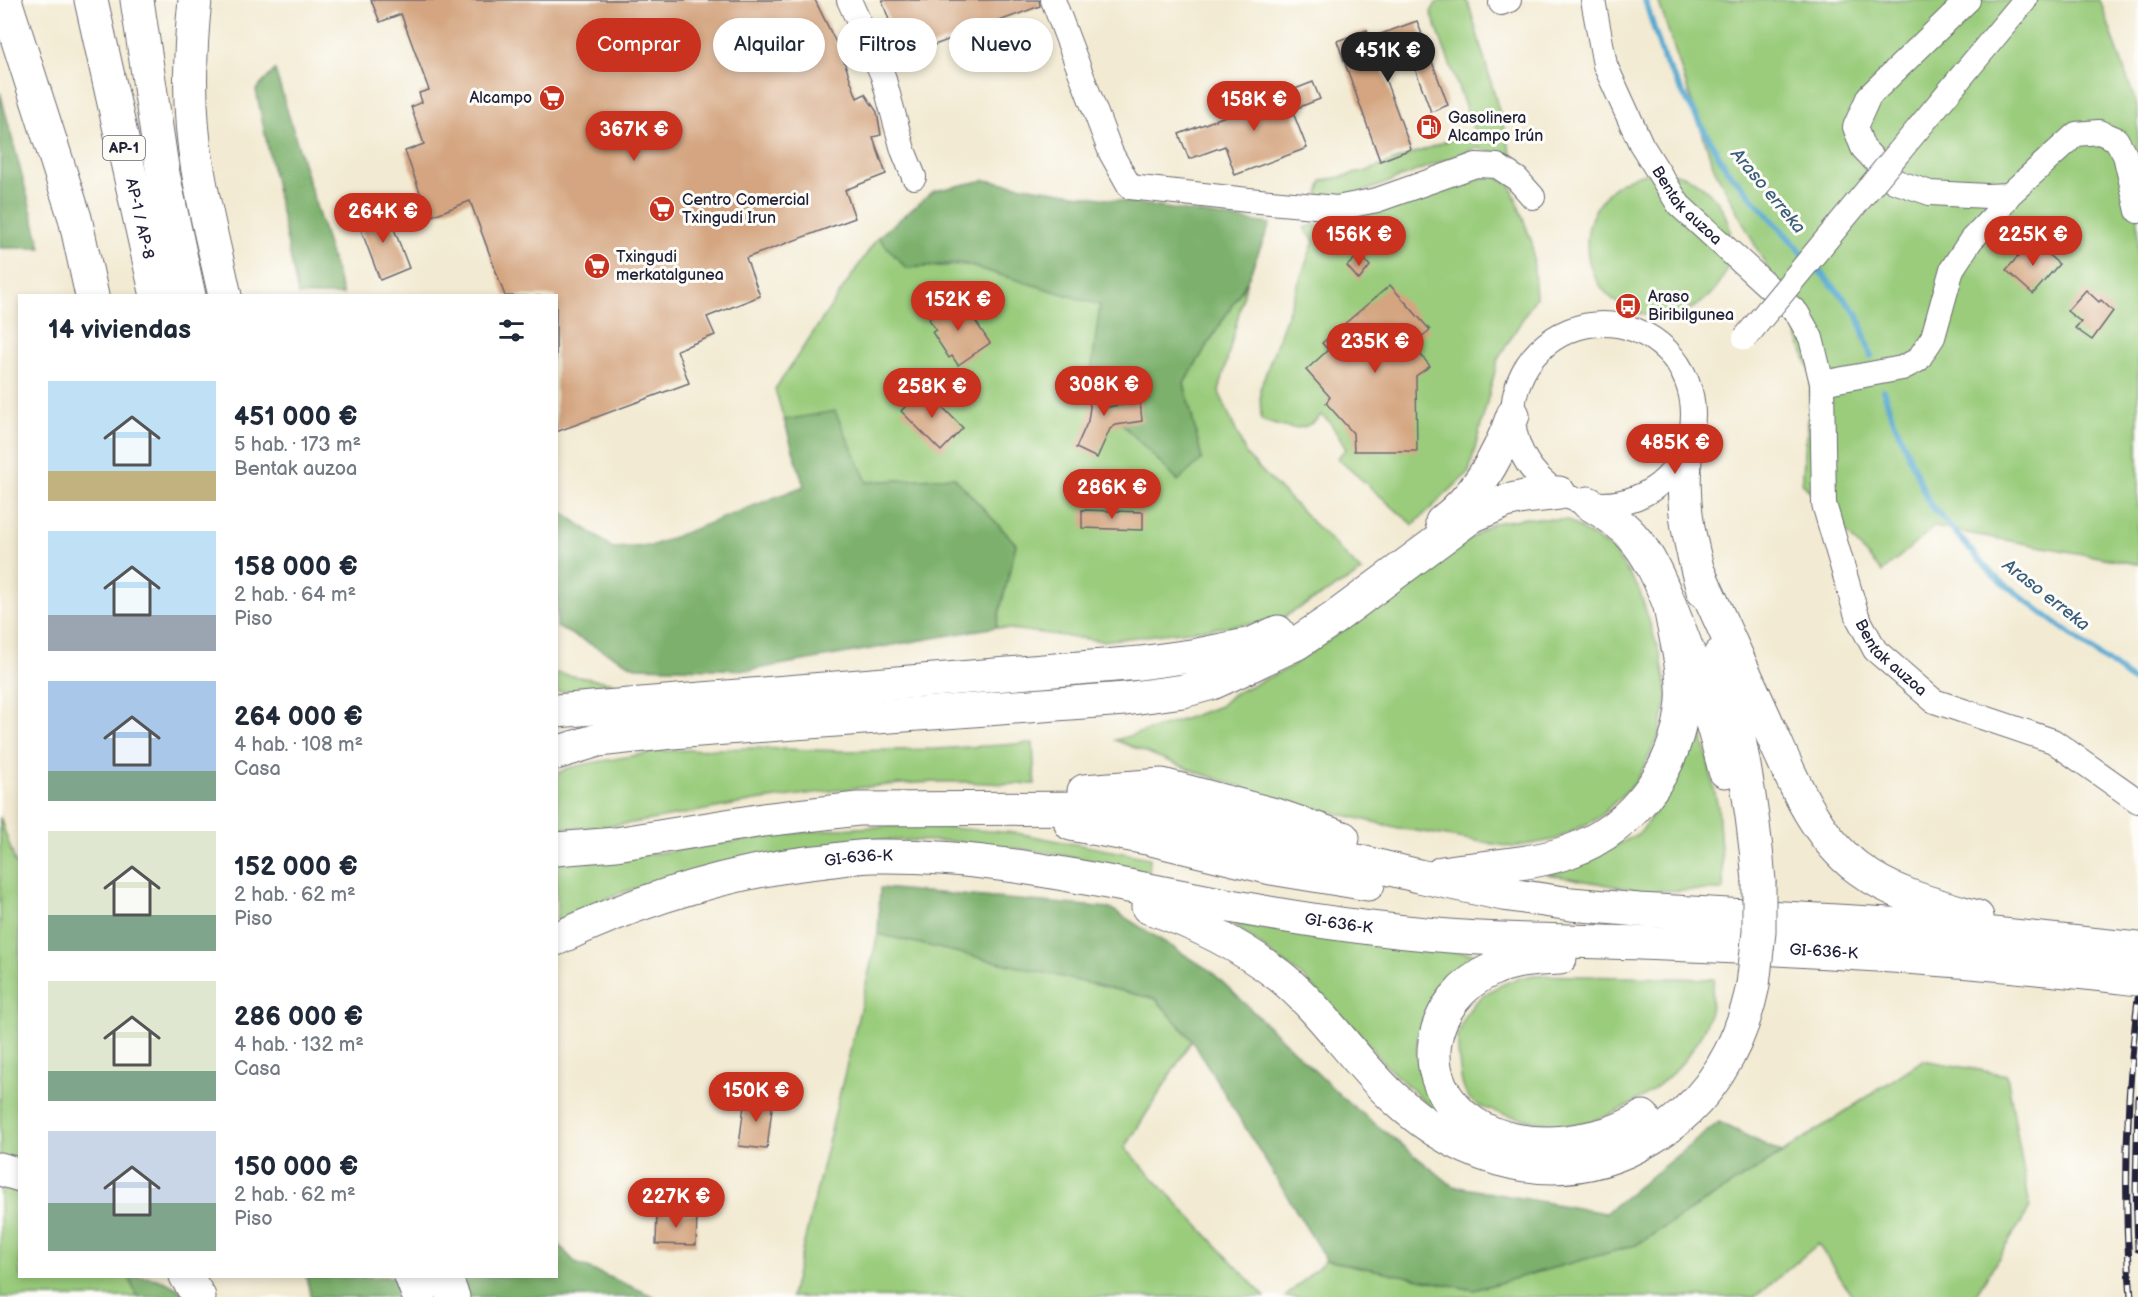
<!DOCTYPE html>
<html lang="es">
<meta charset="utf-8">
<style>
body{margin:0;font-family:"Balsamiq Sans",sans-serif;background:#f2f2f3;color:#1f2937;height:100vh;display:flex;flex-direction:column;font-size:22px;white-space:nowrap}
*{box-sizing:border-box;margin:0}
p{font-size:20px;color:#747a83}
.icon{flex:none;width:33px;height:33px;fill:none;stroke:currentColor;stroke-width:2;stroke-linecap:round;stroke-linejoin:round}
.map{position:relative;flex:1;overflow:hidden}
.side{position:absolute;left:18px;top:294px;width:540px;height:984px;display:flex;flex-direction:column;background:#fff;border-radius:0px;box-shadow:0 3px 9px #0003}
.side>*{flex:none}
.top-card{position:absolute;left:576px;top:18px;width:570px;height:54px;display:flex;gap:12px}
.price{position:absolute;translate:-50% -51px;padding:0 14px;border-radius:21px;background:#c8321e;color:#fff;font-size:20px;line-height:39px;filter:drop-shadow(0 2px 3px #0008)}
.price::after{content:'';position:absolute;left:50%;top:36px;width:18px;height:14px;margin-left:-9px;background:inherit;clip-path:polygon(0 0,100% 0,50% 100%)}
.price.active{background:#222;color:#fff}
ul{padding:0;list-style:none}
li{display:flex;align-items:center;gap:18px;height:150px;padding:0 30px}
li span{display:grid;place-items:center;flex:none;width:168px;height:120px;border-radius:0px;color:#555}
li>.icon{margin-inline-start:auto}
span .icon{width:72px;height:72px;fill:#fffc;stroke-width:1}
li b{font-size:26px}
h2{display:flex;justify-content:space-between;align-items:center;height:72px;padding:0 30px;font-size:26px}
.tag{padding:0 21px;border-radius:27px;background:#fff;box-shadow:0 3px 9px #0003;font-size:21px;line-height:54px}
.tag.active{background:#c8321e;color:#fff}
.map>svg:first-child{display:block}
.green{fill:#9acc7c;stroke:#5e775c;stroke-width:1.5}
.forest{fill:#7bb06c;stroke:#4e6954;stroke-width:1.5}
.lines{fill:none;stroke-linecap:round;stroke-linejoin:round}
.stream{stroke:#55a8d0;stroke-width:6}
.building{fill:#d4a580}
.minor-casing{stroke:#6b6870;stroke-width:26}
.secondary-casing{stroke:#6b6870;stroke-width:35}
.trunk-casing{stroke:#6b6870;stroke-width:35}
.motorway-casing{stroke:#6b6870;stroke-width:35}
.minor{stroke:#fff;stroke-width:24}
.secondary{stroke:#fff;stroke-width:33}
.trunk{stroke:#fff;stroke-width:33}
.motorway{stroke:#fff;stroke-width:33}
.rail-casing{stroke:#22223b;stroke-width:7}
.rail{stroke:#fdfcf7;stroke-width:4.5;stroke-dasharray:14;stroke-linecap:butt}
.minor-bridge-casing{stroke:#6b6870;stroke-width:26;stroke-linecap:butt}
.trunk-bridge-casing{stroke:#6b6870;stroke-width:35;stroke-linecap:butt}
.minor-bridge{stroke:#fff;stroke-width:24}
.trunk-bridge{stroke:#fff;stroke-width:33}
.labels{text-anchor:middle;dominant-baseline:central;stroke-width:6;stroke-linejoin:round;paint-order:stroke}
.shield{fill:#fdfcf7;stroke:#646373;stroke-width:1.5}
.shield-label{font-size:15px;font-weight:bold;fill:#22223b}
.poi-label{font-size:16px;fill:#22223b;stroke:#fdfcf7;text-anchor:start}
.street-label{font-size:16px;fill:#22223b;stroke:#fdfcf7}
.water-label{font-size:18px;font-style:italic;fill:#395e7e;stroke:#fdfcf7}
</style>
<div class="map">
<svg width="2138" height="1297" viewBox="0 0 2138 1297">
<rect width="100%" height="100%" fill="#fdfcf7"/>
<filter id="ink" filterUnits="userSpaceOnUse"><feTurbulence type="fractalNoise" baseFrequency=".0167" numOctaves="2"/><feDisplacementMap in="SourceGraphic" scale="12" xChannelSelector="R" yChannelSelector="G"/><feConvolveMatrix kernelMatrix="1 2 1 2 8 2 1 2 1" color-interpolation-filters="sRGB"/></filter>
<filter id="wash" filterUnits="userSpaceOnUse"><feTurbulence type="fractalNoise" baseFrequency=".008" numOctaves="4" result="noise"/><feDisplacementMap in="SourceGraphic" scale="24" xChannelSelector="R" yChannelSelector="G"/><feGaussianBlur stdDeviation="1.35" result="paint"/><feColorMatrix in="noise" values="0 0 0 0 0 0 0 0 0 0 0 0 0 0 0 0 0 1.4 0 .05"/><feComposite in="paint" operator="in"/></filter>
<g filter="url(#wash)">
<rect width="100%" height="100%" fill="#f2ead2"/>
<path class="green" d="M1445,0H1466L1469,5L1512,156L1476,148L1358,194L1322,198L1318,193L1322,181L1367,171L1474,131L1431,12L1436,3Z
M1658,0H2100L2138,109V564L1934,527L1882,572L1802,483L1812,376L1793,325L1765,264L1714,168Z
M1587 244a72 72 0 1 1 144 0a72 72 0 1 1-144 0Z
M1493,175L1511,186L1532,243L1536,297L1498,359L1469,472L1413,525L1337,458L1346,449L1330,422L1321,415C1304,435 1283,428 1261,420L1260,389L1314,241L1304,228Z
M878,237L906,268L967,265L1100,305L1089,390L1202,459L1184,383L1247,281L1219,392L1247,456L1362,572L1277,621L1102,641L996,627L1016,544L954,477L867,482L835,412L784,420L775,389Z
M1526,518L1567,520L1612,549L1639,589L1661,658L1668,696L1658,738L1637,781L1597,819L1554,840L1512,847L1399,828L1285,801L1202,774L1115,740L1173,723L1220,706L1233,694L1285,670L1399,592L1440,560L1493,523Z
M556,673L614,683L634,690L557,692Z
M1697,710L1718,807L1724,890L1641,891L1547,874L1579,866L1641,832L1682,770Z
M1033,743L1035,784C1002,786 969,780 935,782C882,784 829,791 777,798C704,807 631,830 557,828V774L568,768L597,762L660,751L751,748L847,751L936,749Z
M0,817L15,862L20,869V1276L129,1277L137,1297H0Z
M912,825L1016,833L1150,858L1149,873L1046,852L948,841L873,840L711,867L620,893L557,922L556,861L611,860L777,835L837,829Z
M1232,924L1485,955L1443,987L1431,1001L1418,1035L1417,1051L1421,1078L1444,1119L1386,1066L1358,1032L1303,977Z
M878,934L1156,999L1192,1040L1125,1148L1265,1297H791Z
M1533,975L1714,979C1712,991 1712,1003 1709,1015C1694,1070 1624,1120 1570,1125C1555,1127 1539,1122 1525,1119C1508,1115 1488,1112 1473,1102C1463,1094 1461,1080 1460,1069C1459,1058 1456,1044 1459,1033C1467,997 1500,982 1533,975Z
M1923,1060L2007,1075L2030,1208L1974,1297H1853L1818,1244L1755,1297H1285L1326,1260L1474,1290L1636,1245L1782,1153Z"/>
<path class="forest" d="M275,70L343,295H298L256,90Z
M0,92L41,248H0Z
M985,180L1270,224L1247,281L1184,383L1202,459L1178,481L1089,390L1100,305L961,263L906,268L878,237L934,191Z
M835,411L867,482L954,477L1016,544L996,627L751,670L635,667L557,627V508L613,548L651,546L804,486L784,420Z
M880,888L1110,908L1211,971L1343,1098L1453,1186L1605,1213L1719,1122L1782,1153L1636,1245L1474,1290L1326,1260L1192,1040L1156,999L878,934Z
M557,1243L576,1263L656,1297H311L306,1277L556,1276Z
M129,1277C153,1276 170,1280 188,1297H137Z"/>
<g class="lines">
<path class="stream" d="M1645,0L1664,60L1727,170L1805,256
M1814,265L1857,313L1871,356
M1883,390L1892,416L1929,503L1994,576L2138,685"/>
</g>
<g id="blocks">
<path class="building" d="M371,0H815L841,53L857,98L865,94L877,112L881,135L873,137L886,174L845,190L855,218L746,258L760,296L707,317L715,335L677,350L689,383L556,432V296H505L470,201L429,217L405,151L424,144L411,107L422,102L419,93L429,90L401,14L380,22Z
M882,0H1039L1040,6L902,57Z
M1417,21L1448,105L1431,112L1406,44L1376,54L1411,149L1380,161L1337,41L1367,30L1370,38Z
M1313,82L1320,99L1292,110L1307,148L1235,175L1225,146L1189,159L1179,134Z
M386,208L409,268L380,280L357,219Z
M2032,241L2059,264L2033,294L2006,270Z
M1360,254L1370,266L1359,280L1347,266Z
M1390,285L1430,330L1412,344L1430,366L1416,376L1417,451H1354L1353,433L1326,403L1330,397L1306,370L1328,350L1322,343Z
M2086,290L2099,302L2101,300L2113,311L2092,340L2075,328L2081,322L2067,311Z
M960,298L990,343L958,365L952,356L949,358L932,332L936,330L929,319Z
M1106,377L1108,407L1140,401L1142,421L1116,425L1110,429L1097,458L1076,448L1088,421L1090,407L1086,380Z
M924,388L963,428L941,451L901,411Z
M1082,510L1143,512V530L1082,528Z
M745,1097L773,1100L767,1149L739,1146Z
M657,1213L697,1214L696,1245L656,1244Z"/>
</g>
</g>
<g filter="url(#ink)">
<use href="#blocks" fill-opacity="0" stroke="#6b6870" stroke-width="1.5"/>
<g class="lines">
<g class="minor-casing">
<g id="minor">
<path d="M849,0L883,76L903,150L914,177"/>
<path d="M1053,0L1111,153L1130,187L1248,200L1337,208L1377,200L1476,165L1497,166L1517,179L1533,197"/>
<path id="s1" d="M1593,0L1605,65L1641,144L1679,205L1797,313L1811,338L1822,383L1824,504L1857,616L1875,650L1934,701L2053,741L2138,801"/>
<path d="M1968,0L1869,96L1855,127L1863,148L1894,181L1930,193L1987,196L2009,195"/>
<path d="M1501,3L1509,0"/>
<path d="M1922,124L2025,0"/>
<circle cx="1603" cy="414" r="90"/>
<path d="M1822,383L1902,368L1918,360L1933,337L1952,269L1971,240L1994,216L2009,195L2076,134L2099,132L2116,139L2125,155L2138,211"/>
</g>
</g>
<g class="secondary-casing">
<path id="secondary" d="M0,1169L20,1175
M186,1276L199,1297"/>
</g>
<g class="trunk-casing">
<g id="trunk">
<path d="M5,0L75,218L92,296"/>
<path d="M195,0C189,56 188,114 198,170C205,212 216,254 225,296"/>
<path d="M1686,449C1680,504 1689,539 1703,591"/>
<path d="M1588,503C1604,512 1620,522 1632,536C1652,558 1662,586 1673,613C1694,665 1712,717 1725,771"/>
<path d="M1698,571C1719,618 1741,665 1762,712C1787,766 1810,833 1859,869C1894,895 1936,905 1977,917"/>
<path d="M1720,655C1739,730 1753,804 1759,881"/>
<path d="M1084,791L1162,785L1279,816L1343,838"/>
<path d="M1071,824L1147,838L1271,868L1368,884"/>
<path d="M556,849L616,844L763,820L858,809L1108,808L1155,812L1419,876L1503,894L1571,904L1639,910L1907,925L2138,949"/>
<path d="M1442,873C1479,867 1519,866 1555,856C1626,837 1677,774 1683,701C1685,669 1675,637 1670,606"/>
<path d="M1148,907C1196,923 1240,945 1280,976C1322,1010 1352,1058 1391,1095C1464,1164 1561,1193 1651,1138C1708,1104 1740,1049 1753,985"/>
<path id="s2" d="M556,939C642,899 731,870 826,861C842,859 858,856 874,856C979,854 1081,877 1184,897C1282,917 1380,932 1479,938C1533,941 1587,941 1640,943C1807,949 1973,959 2138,979"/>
<path d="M1560,958C1537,959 1514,960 1493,969C1428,998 1410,1081 1473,1123C1499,1141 1535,1145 1565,1142C1594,1138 1619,1133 1643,1117"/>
</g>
</g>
<g class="motorway-casing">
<g id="motorway">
<path id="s3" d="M91,0L157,296"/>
<path d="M137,0L163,174L189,296"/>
<path d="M1442,522C1477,495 1499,456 1513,415"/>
<path d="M556,711L1140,663L1198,655L1252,644L1278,632"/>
<path d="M556,753L598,740L672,732L1125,699L1183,691L1212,683L1253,664L1297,643L1333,619L1472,516L1506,501L1524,497L1559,493"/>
<path d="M411,1276L419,1297"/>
<path d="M445,1276L453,1297"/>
</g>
</g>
<use href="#minor" class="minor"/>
<use href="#secondary" class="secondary"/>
<use href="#trunk" class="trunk"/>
<use href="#motorway" class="motorway"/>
<g class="rail-casing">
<path id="rail" d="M2138,1098L2136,1189L2138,1249
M2131,1297C2123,1197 2126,1098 2138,999"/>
</g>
<use href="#rail" class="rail"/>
<g class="minor-bridge-casing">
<path id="minor-bridge" d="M1745,338L1922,124"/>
</g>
<g class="trunk-bridge-casing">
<path id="trunk-bridge" d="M1753,985L1759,932V881"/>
</g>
<use href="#minor-bridge" class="minor-bridge"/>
<use href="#trunk-bridge" class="trunk-bridge"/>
</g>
</g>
<defs>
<g id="supermarket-disc" transform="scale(1.35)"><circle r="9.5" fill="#c8321e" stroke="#fdfcf7"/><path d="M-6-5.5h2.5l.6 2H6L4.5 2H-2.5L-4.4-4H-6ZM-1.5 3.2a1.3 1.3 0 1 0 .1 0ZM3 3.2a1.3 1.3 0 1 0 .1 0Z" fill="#fff"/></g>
<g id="fuel-disc" transform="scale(1.35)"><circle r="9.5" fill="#c8321e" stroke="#fdfcf7"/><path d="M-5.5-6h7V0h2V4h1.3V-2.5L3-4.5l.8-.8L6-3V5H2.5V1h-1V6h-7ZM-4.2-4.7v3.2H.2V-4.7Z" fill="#fff"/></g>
<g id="bus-disc" transform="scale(1.35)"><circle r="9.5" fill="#c8321e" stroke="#fdfcf7"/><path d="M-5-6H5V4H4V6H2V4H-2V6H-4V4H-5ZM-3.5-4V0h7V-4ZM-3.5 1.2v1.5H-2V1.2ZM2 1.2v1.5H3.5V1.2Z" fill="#fff"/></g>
</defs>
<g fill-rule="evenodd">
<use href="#supermarket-disc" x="552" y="98"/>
<use href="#fuel-disc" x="1429" y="127"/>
<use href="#supermarket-disc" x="662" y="209"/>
<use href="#supermarket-disc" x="597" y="266"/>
<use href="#bus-disc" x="1628" y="306"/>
</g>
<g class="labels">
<rect class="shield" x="103" y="136" width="42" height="24" rx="4.5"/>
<g class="shield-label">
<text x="124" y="148">AP-1</text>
</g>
<g class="poi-label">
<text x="532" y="98" text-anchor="end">Alcampo</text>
<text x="1448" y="118">Gasolinera<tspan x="1448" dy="18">Alcampo Irún</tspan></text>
<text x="682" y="200">Centro Comercial<tspan x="682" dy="18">Txingudi Irun</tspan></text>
<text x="616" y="257">Txingudi<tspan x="616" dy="18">merkatalgunea</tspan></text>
<text x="1648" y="297">Araso<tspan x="1648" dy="18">Biribilgunea</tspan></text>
</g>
<g class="street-label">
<text stroke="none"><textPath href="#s1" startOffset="230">Bentak auzoa</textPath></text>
<text stroke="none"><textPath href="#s3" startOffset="224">AP-1 / AP-8</textPath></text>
<text stroke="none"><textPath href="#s1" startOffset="752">Bentak auzoa</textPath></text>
<text stroke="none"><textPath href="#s2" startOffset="315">GI-636-K</textPath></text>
<text stroke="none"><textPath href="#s2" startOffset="801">GI-636-K</textPath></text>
<text stroke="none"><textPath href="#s2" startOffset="1287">GI-636-K</textPath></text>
</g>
<g class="water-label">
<text transform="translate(1768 191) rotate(50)">Araso erreka</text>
<text transform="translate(2046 595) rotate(38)">Araso erreka</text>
</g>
</g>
</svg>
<b class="price active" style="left:1388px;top:83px">451K €</b>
<b class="price" style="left:1254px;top:132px">158K €</b>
<b class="price" style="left:634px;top:162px">367K €</b>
<b class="price" style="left:383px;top:244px">264K €</b>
<b class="price" style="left:1359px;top:267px">156K €</b>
<b class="price" style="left:2033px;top:267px">225K €</b>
<b class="price" style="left:958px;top:332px">152K €</b>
<b class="price" style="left:1375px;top:374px">235K €</b>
<b class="price" style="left:1104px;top:417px">308K €</b>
<b class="price" style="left:932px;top:419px">258K €</b>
<b class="price" style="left:1675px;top:475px">485K €</b>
<b class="price" style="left:1112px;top:520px">286K €</b>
<b class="price" style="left:756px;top:1123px">150K €</b>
<b class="price" style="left:676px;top:1229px">227K €</b>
<div class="top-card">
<a class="tag active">Comprar</a>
<a class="tag">Alquilar</a>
<a class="tag">Filtros</a>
<a class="tag">Nuevo</a>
</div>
<section class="side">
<h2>14 viviendas<svg class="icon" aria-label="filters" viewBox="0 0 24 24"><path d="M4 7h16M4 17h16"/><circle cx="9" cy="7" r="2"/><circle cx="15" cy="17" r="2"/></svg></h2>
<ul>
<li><span style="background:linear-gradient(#bfe0f5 75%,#c2b280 0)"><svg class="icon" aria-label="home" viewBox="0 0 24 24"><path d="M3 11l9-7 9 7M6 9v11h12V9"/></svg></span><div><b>451 000 €</b><p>5 hab. · 173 m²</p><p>Bentak auzoa</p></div></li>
<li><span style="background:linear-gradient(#bfe0f5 70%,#9aa5b1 0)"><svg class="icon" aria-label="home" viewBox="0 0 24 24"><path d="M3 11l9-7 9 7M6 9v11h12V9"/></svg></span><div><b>158 000 €</b><p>2 hab. · 64 m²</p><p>Piso</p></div></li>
<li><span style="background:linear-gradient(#a9c7e8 75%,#7fa58c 0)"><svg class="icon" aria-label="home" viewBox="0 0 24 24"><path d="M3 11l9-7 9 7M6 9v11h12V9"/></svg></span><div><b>264 000 €</b><p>4 hab. · 108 m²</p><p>Casa</p></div></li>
<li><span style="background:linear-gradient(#dfe7d0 70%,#7fa58c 0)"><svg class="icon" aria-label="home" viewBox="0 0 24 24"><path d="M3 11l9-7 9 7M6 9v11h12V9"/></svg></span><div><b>152 000 €</b><p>2 hab. · 62 m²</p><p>Piso</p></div></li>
<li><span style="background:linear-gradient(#dfe7d0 75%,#7fa58c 0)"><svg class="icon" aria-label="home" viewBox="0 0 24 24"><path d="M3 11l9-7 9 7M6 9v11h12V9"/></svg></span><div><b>286 000 €</b><p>4 hab. · 132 m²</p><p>Casa</p></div></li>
<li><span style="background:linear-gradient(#c9d6e8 60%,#7fa58c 0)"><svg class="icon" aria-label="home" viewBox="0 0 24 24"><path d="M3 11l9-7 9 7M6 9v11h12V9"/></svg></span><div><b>150 000 €</b><p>2 hab. · 62 m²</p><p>Piso</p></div></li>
</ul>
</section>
</div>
